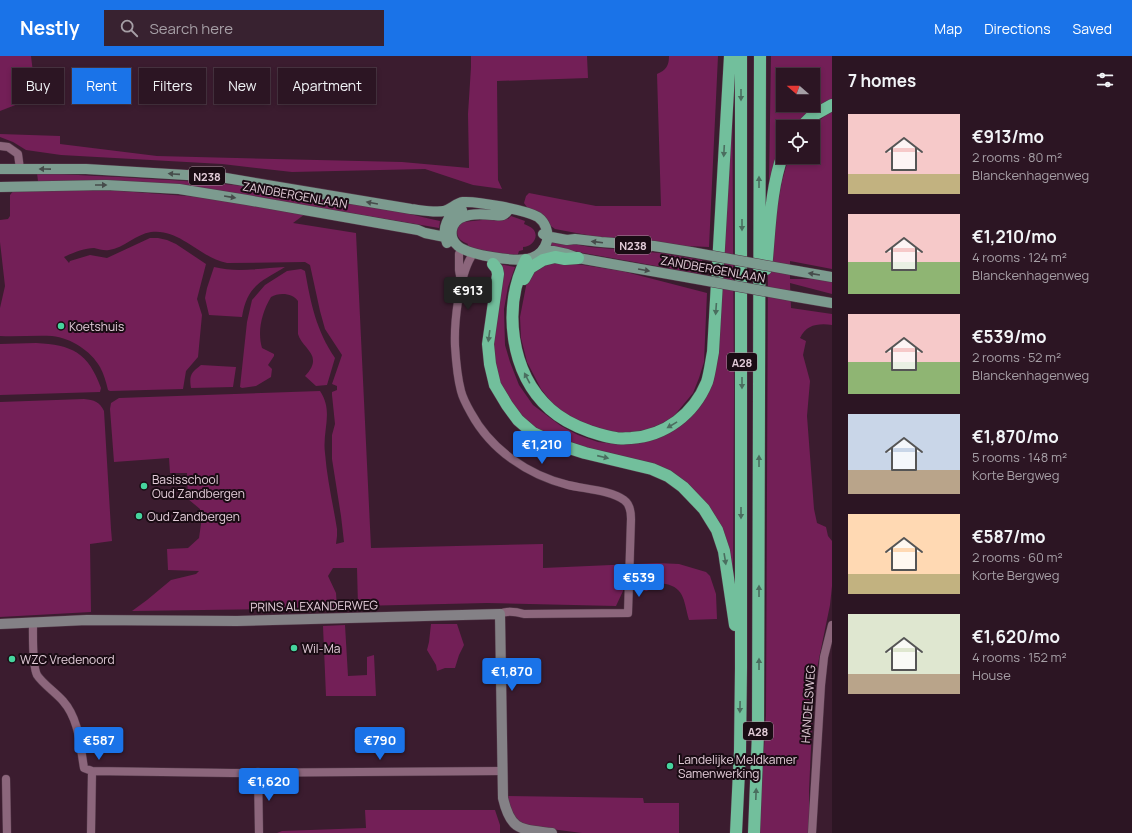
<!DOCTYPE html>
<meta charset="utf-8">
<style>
body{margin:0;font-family:Manrope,sans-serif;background:#382230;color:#f1f3f6;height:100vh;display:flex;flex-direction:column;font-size:15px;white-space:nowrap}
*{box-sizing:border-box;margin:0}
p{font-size:13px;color:#a69fa6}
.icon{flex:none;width:22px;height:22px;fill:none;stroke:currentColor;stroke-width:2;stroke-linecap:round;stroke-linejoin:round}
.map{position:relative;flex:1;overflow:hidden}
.side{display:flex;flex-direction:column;background:#2c1523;width:300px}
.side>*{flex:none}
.guide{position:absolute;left:12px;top:12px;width:380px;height:36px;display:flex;gap:8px}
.needle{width:26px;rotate:290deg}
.tools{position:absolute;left:776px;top:12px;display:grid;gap:8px}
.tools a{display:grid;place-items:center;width:44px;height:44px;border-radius:0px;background:#2c1523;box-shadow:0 2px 6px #0003,0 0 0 1px #483441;font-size:20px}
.price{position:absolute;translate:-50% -34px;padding:0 9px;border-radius:4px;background:#1a73e8;color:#fff;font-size:13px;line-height:26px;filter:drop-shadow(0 1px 2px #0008)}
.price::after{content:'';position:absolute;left:50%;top:24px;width:12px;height:9px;margin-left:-6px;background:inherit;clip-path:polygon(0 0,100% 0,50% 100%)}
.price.on{background:#222;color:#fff}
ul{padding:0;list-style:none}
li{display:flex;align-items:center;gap:12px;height:100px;padding:0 16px}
li span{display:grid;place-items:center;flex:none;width:112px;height:80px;border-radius:0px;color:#555}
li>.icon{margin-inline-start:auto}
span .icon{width:48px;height:48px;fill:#fffc;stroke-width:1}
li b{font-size:17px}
h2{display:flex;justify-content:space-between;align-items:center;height:48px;padding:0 16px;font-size:17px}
.tag{padding:0 14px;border-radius:0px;background:#2c1523;box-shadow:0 2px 6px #0003,0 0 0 1px #483441;font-size:14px;line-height:36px}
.tag.on{background:#1a73e8;color:#fff}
header{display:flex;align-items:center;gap:24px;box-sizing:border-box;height:56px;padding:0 20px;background:#1a73e8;color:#fff}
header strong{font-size:19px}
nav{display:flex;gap:22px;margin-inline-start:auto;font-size:14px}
.search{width:280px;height:36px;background:#382230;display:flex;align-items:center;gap:10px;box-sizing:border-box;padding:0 14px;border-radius:0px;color:#a69fa6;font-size:15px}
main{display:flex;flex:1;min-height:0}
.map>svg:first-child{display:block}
.green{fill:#731f57;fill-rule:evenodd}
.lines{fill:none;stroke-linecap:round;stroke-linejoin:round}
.street-casing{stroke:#533949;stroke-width:9}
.secondary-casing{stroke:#533949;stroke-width:11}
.primary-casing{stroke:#533949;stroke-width:11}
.highway-casing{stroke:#533949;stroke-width:13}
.street{stroke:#8c667c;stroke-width:8}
.secondary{stroke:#848186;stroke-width:10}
.primary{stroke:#7c9b8f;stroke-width:10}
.highway{stroke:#72bf9c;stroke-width:12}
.primary-bridge-casing{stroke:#533949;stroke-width:11;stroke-linecap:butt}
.primary-bridge{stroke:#7c9b8f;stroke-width:10}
.oneway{fill:#4a6e5f}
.oneway2{fill:#464c4b}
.poi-dot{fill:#46d49e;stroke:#1a0c14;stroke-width:1.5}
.labels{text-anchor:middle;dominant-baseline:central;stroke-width:4;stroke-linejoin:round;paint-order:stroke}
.shield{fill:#1a0c14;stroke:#a6929d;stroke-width:1}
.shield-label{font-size:11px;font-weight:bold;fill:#e2ccd8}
.street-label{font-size:12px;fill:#e2ccd8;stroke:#1a0c14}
.poi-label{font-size:12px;fill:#e2ccd8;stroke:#1a0c14;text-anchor:start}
</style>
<header>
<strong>Nestly</strong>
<div class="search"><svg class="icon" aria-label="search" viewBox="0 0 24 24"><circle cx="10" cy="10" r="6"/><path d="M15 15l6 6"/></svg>Search here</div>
<nav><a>Map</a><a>Directions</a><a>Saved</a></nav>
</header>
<main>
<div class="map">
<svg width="832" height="777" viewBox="0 0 832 777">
<rect width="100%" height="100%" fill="#3b1c2f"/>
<path class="green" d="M0,0H31L36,41L0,55Z
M471,0H587L588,22L497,25L498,124L502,133L473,129L425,113L292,116L222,108L61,99L26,94L13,86L0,81V78L60,80V88L157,100L402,106L469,112L468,58L471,11Z
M669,0H718L709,191L686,190L603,182L555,173L529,154L524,147L526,140L529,137L596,150H661L657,18C666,14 669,10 669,0Z
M732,0L734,333L733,531L720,477L671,423L547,385L520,361L500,329L493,295L499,208L515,211L508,231L504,253L505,289L510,306L519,329L533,349L561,370L578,379L598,386L615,388L634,387L655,382L708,326Z
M771,0H832V43L802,62L795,71H783V88L778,97L769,126ZM783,19H813V49H783Z
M832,56V213L790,205V223H818L832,225V238L790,227L791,252L832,258V269C818,267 806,269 800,282L806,285L803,299L810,325L807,360L814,453L817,467L826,471L828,480L832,485V530L830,549L814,627L809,735V765L811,777H759L766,659L768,201L782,125L788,104L789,101H813V71H811L826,59Z
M37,117C138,122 239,126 340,142C373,148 407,158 440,165L439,172L261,142L38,125Z
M15,133L121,135L200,141L305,158L293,167L356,177L371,492L543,488V512L657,507L679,508L706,516L710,520L716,538L717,563L689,564C683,543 685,530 660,527L652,533L646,535L635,531V512H623V535L616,550L487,547L358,550L357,512H333L328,520L336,537L337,552L132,555L147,544L171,524L196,518L199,515L168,514L167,493L188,492L199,482L201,468L200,453L188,443L187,417H170L169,402L114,406L110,353L111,347L119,342L320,335C334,356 322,374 325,397C327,423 333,448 337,473V480L336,488L344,486L341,460L332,403V379L335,368L332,339V336L337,334V330L332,328L342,299L325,273L320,255L310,209L305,206L227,207C200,202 180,172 151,176C136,178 124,192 109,194C104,195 99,193 94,192C85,192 72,197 64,201L69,207L70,205L90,199L107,202L150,182H158L167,184L176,188L206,208L197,243L202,259L198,301L186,315L183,333L110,335L108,334C106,326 104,318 100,311C91,295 71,282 52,280C35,279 17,281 0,280V252L5,230L0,186V164L8,163L10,160V139Z
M511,160L525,165L524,168C527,169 531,171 533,173C540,181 532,191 523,191V194L519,195L517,201L496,200L467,190L468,188C460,185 455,180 458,171L463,166L482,164V161L508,163Z
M552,184L590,191L660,197L702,204L701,218L550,191Z
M557,205L622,215L707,237L704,306L699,322L693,337L673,361L659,369L643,375L610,379L559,356L541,333L527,306L521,282L520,261L528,220L534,213Z
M214,211C237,217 262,212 285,211C260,226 247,230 242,261L209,259L205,242L207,232Z
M301,213L305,215C311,248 316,274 335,302L327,329L316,330L305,320C325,299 302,293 298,278V245C293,237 279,236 271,241C262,256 257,275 262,292L274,298V300L268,309L272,313L271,321L256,330L242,332L240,331L247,266L252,244L265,229L287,215Z
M36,287C72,289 88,296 101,332L100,336L0,339V288Z
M201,309L236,311L233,331L191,332C189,319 191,317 201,309Z
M84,343C94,344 100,346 104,355L111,473L112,485L90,488L91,556L0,561V346Z
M431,568H457L464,589L459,599L455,612H445L437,615L436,609L427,594L429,586Z
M345,569L348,620L367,619V601L374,599L376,640H326L323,570Z
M507,740L643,742L644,747H679V777H582L527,770L514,762Z
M365,754H495L500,769V777H277L282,775L366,772Z"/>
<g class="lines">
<g class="street-casing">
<path id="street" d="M0,90L8,91L18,98L20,113
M459,198V214L461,225
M471,201C459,222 454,266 455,290C456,306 457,320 461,335C463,343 467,350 471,357C491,394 528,419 568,429C584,433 611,434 624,444C630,448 631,456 631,463L628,557L524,558C517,556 507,554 500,558
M33,566C33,578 32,609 37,619C42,627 56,637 63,645C79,663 80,689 84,712L92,715L232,717L502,715
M258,716L259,777
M6,723L7,777
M91,777L92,715
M812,777L821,629L824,601L832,569"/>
</g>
<g class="secondary-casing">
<path id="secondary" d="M0,568L87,564L237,565L500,558L503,742C511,776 521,773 552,777"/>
</g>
<g class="primary-casing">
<path id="primary" d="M0,113H86L220,121L411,153C420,154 435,157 444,155C451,153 456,147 463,146C477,145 526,154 538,161C545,166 549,176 547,185C545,193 539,200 531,202C517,207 469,199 458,190C452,185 450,178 453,170C459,156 480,158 494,159C496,159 500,160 503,159C506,158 507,155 509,153
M0,131L106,129L179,133L247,144L418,174L425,177L445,181
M543,178L551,181L567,184L575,183L601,186L654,190L691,196
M447,187C441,173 447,157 462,154
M544,193L567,198L578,202L691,222
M797,215L832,221
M797,241L832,247"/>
</g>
<g class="highway-casing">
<path id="highway" d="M801,71L812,60L832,49
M526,204C502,250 510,317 550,353C561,363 575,370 589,375C598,378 606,381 616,382C620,383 626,382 631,382C665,380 694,358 707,326C710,316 711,306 713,296L730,0
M493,208L497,213L498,218L488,288L490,308L495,329L507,349L518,364L533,377L557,388L585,397L652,413L668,420L683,431L704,453L717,474L724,495L735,569
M766,213C770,174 770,134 783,98
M524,223L530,212L543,204L555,201L565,203L578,202
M736,777L740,695L741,612V0
M754,777L758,677L760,0"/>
</g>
<use href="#street" class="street"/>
<use href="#secondary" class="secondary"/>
<use href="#primary" class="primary"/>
<use href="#highway" class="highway"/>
<g class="primary-bridge-casing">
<path id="primary-bridge" d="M691,196L797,215
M691,222L797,241"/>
</g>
<use href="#primary-bridge" class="primary-bridge"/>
</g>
<defs><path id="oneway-solid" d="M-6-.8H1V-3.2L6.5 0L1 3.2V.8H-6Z"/></defs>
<g class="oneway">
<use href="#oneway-solid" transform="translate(741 39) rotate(90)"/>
<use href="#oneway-solid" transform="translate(724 95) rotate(93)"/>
<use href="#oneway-solid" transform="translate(759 126) rotate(-90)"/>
<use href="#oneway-solid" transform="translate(742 169) rotate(90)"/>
<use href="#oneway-solid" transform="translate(716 253) rotate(94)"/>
<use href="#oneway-solid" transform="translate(489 280) rotate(98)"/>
<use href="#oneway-solid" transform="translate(527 322) rotate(-118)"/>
<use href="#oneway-solid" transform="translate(742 327) rotate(90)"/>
<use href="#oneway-solid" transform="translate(672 369) rotate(149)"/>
<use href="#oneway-solid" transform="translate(603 401) rotate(13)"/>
<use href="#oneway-solid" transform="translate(759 405) rotate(-90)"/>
<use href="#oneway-solid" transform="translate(741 457) rotate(90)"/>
<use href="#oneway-solid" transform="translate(725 503) rotate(81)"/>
<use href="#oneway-solid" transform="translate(759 535) rotate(-90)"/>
<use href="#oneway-solid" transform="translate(759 608) rotate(-90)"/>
<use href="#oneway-solid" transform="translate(740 651) rotate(91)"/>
<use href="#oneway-solid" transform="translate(756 738) rotate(-88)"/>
</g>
<g class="oneway2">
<use href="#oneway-solid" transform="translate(45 113) rotate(-179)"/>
<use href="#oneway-solid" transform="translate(174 118) rotate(-176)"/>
<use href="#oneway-solid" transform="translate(101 129)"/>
<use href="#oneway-solid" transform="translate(230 141) rotate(9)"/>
<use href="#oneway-solid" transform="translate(372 147) rotate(-170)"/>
<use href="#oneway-solid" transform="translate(597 186) rotate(-173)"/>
<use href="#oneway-solid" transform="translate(644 214) rotate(10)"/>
<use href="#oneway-solid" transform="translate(814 218) rotate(-171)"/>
</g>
<g class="poi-dot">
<circle cx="61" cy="270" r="4"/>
<circle cx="144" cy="430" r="4"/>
<circle cx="139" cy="460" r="4"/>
<circle cx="294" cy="592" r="4"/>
<circle cx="12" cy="603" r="4"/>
<circle cx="670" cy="710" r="4"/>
</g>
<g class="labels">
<g class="shield">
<rect x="189" y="111" width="36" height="18" rx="3"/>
<rect x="615" y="180" width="36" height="18" rx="3"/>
<rect x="727" y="297" width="30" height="18" rx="3"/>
<rect x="743" y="666" width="30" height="18" rx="3"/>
</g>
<g class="shield-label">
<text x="207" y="120">N238</text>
<text x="633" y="189">N238</text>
<text x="742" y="306">A28</text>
<text x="758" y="675">A28</text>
</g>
<g class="street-label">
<text transform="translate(295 139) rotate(10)">ZANDBERGENLAAN</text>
<text transform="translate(713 213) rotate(10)">ZANDBERGENLAAN</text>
<text transform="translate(314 550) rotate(-1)">PRINS ALEXANDERWEG</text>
<text transform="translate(808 648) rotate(-86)">HANDELSWEG</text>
</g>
<g class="poi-label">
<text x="69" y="270">Koetshuis</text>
<text x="152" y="423">Basisschool<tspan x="152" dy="14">Oud Zandbergen</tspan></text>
<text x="147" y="460">Oud Zandbergen</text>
<text x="302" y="592">Wil-Ma</text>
<text x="20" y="603">WZC Vredenoord</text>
<text x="678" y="703">Landelijke Meldkamer<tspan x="678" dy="14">Samenwerking</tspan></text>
</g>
</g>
</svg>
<div class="tools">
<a><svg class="needle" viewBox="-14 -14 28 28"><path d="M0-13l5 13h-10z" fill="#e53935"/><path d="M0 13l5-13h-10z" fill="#a69fa6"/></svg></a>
<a><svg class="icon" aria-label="locate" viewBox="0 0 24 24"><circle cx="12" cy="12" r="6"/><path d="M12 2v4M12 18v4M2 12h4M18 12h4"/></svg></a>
</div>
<b class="price on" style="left:468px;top:255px">€913</b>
<b class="price" style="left:542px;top:409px">€1,210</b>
<b class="price" style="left:639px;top:542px">€539</b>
<b class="price" style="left:512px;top:636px">€1,870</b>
<b class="price" style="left:99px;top:705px">€587</b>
<b class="price" style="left:380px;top:705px">€790</b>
<b class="price" style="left:269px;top:746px">€1,620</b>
<div class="guide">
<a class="tag">Buy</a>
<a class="tag on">Rent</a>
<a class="tag">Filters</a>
<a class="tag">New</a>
<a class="tag">Apartment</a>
</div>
</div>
<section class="side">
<h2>7 homes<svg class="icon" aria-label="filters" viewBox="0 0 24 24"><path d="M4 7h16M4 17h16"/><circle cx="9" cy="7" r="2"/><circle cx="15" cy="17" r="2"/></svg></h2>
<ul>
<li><span style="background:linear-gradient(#f6c9c9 75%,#c2b280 0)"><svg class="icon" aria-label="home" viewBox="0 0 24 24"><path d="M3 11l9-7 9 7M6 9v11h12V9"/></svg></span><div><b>€913/mo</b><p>2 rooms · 80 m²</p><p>Blanckenhagenweg</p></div></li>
<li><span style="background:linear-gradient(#f6c9c9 60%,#8fb573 0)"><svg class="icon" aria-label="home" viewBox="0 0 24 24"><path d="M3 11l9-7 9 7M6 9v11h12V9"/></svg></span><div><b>€1,210/mo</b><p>4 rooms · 124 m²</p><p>Blanckenhagenweg</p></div></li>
<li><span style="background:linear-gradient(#f6c9c9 60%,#8fb573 0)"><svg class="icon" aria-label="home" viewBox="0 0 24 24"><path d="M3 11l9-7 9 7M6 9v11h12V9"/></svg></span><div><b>€539/mo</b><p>2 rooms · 52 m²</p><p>Blanckenhagenweg</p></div></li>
<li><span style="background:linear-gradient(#c9d6e8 70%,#b9a48a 0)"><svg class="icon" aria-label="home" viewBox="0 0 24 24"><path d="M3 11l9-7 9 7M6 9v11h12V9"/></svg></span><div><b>€1,870/mo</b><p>5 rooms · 148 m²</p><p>Korte Bergweg</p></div></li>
<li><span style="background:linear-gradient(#ffd9b3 75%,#c2b280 0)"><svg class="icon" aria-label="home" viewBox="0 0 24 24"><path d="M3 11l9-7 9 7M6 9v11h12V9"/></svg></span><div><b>€587/mo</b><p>2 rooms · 60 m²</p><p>Korte Bergweg</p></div></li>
<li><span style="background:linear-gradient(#dfe7d0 75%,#b9a48a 0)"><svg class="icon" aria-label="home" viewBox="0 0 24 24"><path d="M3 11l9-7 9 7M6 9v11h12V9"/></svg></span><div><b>€1,620/mo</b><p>4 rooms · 152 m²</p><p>House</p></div></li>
</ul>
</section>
</main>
